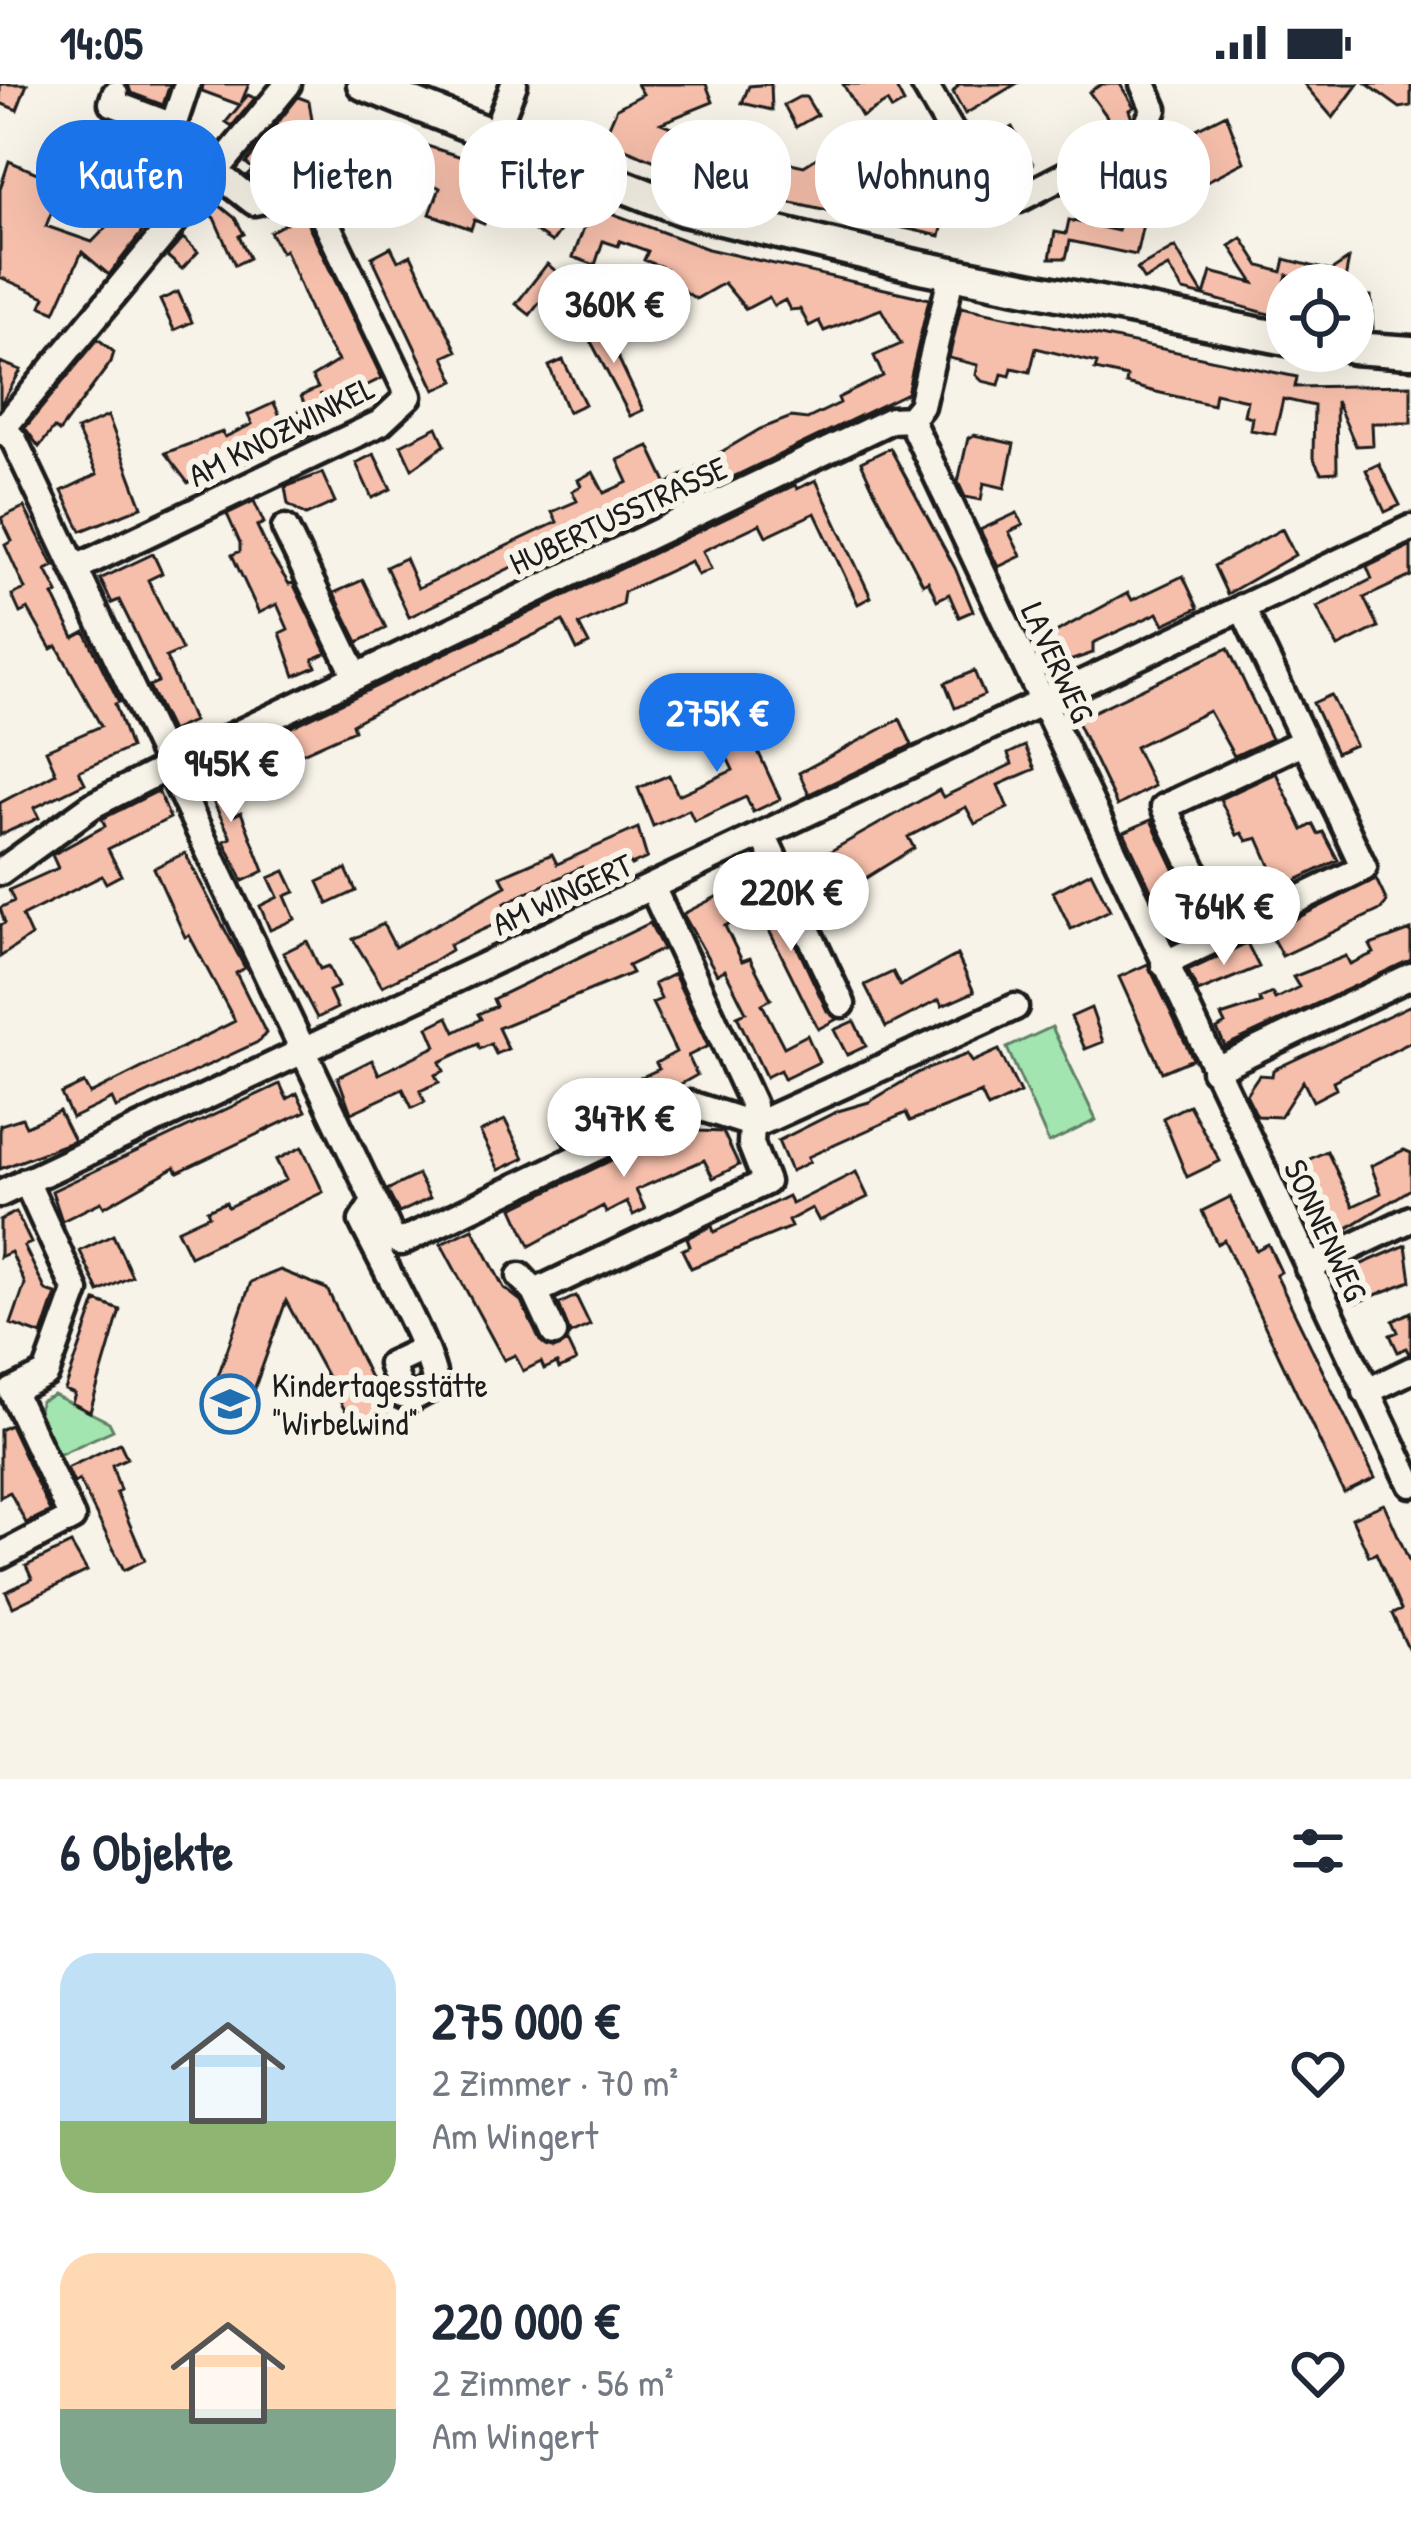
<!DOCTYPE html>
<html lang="de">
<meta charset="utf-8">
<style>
body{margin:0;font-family:"Patrick Hand",sans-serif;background:#f6f6f7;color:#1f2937;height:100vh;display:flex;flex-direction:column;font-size:45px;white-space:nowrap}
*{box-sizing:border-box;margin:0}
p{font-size:39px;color:#747a83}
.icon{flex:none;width:66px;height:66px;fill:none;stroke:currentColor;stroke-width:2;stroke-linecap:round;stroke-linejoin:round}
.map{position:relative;height:1695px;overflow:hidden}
.details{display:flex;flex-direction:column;background:#fff;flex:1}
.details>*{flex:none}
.hud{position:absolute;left:36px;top:36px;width:1341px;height:108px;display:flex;gap:24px}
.controls{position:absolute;left:1266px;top:180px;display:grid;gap:24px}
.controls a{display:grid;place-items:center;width:108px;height:108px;border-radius:50%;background:#fff;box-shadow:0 12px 48px #0002;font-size:60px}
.price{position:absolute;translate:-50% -102px;padding:0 27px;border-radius:42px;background:#fff;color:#222;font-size:39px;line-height:78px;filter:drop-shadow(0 3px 6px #0008)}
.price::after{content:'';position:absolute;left:50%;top:72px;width:36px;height:27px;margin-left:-18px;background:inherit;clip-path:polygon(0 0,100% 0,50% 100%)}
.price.on{background:#1a73e8;color:#fff}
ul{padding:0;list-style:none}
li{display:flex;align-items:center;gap:36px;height:300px;padding:0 60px}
li span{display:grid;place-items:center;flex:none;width:336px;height:240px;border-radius:36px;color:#555}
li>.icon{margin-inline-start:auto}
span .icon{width:144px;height:144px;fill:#fffc;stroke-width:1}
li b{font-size:51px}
h2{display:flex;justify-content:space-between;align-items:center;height:144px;padding:0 60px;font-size:51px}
.pill{padding:0 42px;border-radius:48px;background:#fff;box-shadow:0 12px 48px #0002;font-size:42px;line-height:108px}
.pill.on{background:#1a73e8;color:#fff}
.status{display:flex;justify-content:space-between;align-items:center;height:84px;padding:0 60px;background:#fff;direction:ltr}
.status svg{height:33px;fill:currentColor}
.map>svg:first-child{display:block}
.green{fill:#a3e5b0;stroke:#608066;stroke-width:3}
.building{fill:#f6bfab;stroke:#1c1c1c;stroke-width:3}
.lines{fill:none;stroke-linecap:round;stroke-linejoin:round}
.minor-casing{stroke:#1c1c1c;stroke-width:33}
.major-casing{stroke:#1c1c1c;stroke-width:39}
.minor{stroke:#f7f3e8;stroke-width:24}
.major{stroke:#f7f3e8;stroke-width:30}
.labels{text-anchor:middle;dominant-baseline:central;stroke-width:12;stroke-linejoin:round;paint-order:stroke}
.street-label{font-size:33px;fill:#1c1c1c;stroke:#f7f3e8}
.poi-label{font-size:33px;fill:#1c1c1c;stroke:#f7f3e8;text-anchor:start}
</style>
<div class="status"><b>14:05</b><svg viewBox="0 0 49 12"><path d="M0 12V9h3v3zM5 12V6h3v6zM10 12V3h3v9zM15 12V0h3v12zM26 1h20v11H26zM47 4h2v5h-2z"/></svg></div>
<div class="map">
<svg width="1411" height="1695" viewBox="0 0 1411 1695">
<rect width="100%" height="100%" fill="#f7f3e8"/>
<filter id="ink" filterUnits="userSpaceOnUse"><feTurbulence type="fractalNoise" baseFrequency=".00833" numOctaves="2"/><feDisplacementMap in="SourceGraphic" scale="24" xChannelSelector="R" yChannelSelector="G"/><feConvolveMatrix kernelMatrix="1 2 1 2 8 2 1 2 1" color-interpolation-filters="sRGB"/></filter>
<g filter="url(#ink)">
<path class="green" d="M1052,943L1096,1036L1049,1059L1007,964Z
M54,1311L109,1338L113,1346L58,1371L37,1328L41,1317Z"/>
<path class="building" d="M0,0H27L17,26L0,19Z
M128,0H170L163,21L131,9Z
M203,0H249L241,19L248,11L255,14L232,42L226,38L240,21L202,7Z
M637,0H706L713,18L661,39L703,56L698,67L726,78L728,71L747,75L750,63L783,70L782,77L804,82L845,56L865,88L902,100L897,103L949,115L940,152L719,103L603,56L617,24L643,10Z
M771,0L772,26L742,19L749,2Z
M843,0H894L904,19L892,26L887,18L862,33Z
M959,0H1016L965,30L953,8Z
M1102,0H1120L1134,23L1129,26L1132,35L1116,45L1089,8Z
M1304,0H1358L1333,34Z
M1367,0H1411V22L1400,24Z
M298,13L309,17L318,74L306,77L295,66L258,100L247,91L253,85L246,79Z
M799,13H806L817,31L796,43L784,21Z
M1226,30L1244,78L1182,110L1159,64Z
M1012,43L1033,80L1006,96L985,59Z
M402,54L534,96L581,118L552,158L524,140L526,133L492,120L484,140L474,136L471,145L430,130L440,104L393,79Z
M366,64L382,101L364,109L347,73Z
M163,74L185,92L109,191L82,168L55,228L41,222L45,213L0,193V105L9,77L49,94L46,101L60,107L46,142L92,158L136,113Z
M214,117L235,134L244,150L239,152L249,174L235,181L214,134L206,127Z
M592,122L708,165L929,215L907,309L673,422L666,408L409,533L386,483L405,474L418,504L557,438L552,428L577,417L572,407L581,402L578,396L593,388L604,409L628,398L618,376L649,362L667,400L760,345L791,333L807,335L840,319L838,314L883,292L874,272L901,260L881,225L824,247L819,237L809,242L800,225L790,226L785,216L774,222L769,213L746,225L724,199L696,215L662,192L665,184L644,176L648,167L620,157L618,162L603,157L595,181L573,173Z
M303,130L382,294L353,308L350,302L323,314L320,309L332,334L310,345L313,351L295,359L290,349L259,363L263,370L239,382L237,376L188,399L165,369L222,348L225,353L252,340L248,331L274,319L281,334L306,324L301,312L318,304L312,293L338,277L318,245L285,166L281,168L270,148Z
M1069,136L1118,147L1120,136L1143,140L1136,171L1070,157L1066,174H1050L1055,148L1066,150Z
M183,154L198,168L182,185L167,172Z
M1242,154L1260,182L1282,188L1285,175L1331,187L1349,175L1344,201H1319L1287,191L1276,232L1204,212L1211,188L1254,199L1230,162Z
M391,163L398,177L411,171L457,267L444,273L455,297L435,306L372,173Z
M1175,163L1186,182L1204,212L1183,207L1168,183L1144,196L1137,185Z
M547,180L561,191L530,231L516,220Z
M178,208L192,238L174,246L160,216Z
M1357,212H1371L1373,244H1353Z
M961,223L1297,293L1295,303L1411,301V339H1372L1373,361L1356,362L1336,317L1337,388L1321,389L1313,374L1314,322L1283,315L1275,350L1250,346L1252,333L1244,331L1247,316L1215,309L1213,321L1152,307L1126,300L1127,293L1095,286L1097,279L1036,264L1030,288L1012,284L1010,292L1002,290L999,301L982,297L976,291L978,281L949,274Z
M608,236L615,248L608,252L643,326L630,332L586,248Z
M98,255L114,268L111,278L59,348L54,344L39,363L25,344Z
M563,276L585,320L568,328L549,282Z
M0,278L21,286L0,322Z
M108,332L142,423L81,447L62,407L97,390L77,346Z
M437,343L445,361L412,385L401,361Z
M974,351L1014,360L1005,404L984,399L981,416L965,413L958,398L968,354Z
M890,364L955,484L973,527L959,533L949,510L937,516L928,497L923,500L871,400L861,378Z
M374,370L391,405L372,414L356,379Z
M1379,380L1400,421L1385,428L1366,386Z
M322,389L335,418L306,431L288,420L285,403Z
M816,396L871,513L858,520L815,429L766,452L760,440L703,467L711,485L698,491L691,477L624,508L622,521L579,541L589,560L577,566L563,537L374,628L352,640L354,646L262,687L250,663L795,401L797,405Z
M254,417L264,439L257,442L271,472L289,500L293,499L327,569L313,575L316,583L295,592L280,549L288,545L277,520L259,529L232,471L240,467V459L227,430Z
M24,423L54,482L46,486L58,509L53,511L74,554L85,548L119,618L115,620L130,664L79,687L85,699L34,724L39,734L0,751V719L56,689L46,666L101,642L57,562L51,565L28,525L20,529L12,511L25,505L5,461L12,457L1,434Z
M1017,429L1023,441L1009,448L1021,472L998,483L980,446Z
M1282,445L1295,471L1227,510L1214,482Z
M1411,462V492L1364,514L1378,543L1338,563L1317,523L1372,495L1367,483Z
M153,470L162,489L148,496L182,566L166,573L193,637L171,647L149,602L158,598L133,544L119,516L112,519L100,495Z
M1183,492L1198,524L1164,540L1158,529L1093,559V569L1046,585L1034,560L1128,509L1132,516Z
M363,496L386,544L358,558L334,509Z
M1228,564L1271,655L1234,672L1209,627L1135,663L1154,702L1117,722L1076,636Z
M974,587L984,611L955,624L945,599Z
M1331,611L1355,661L1336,669L1313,619Z
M733,614L752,655L760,656L756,663L780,715L753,728L746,713L694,737L689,726L653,742L638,704L669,691L678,711L733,686L705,627Z
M900,635L912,661L809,710L799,689Z
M1025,662L1035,685L998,701L1008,724L975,740L966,723L908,753L914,764L816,825L797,786L939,706L943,713L1012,680L1008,670Z
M212,682L235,731L241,728L264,787L243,797L224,757L231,754L211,713L204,717L192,691Z
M1276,689L1303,746L1313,740L1318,750L1323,748L1338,776L1280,804L1258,754L1247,757L1242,749L1237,751L1220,715Z
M158,707L170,734L108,765L121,791L106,799L102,792L22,832L31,852L0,873V841L5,839L0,824L14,817L9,806L58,784L52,771L105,742L102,735Z
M1151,736L1201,842L1174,855L1124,748Z
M638,744L647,774L631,781L627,774L586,793L582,783L505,819L511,833L449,861L451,866L435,876L382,902L353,855L383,840L395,863L506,802L501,792L552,770L557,780Z
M185,769L245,884L236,889L266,949L260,957L116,1024L112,1015L72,1034L61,1010L84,999L90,1010L235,937L189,851L185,853L154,784Z
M346,785L356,807L328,820L318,798Z
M285,787L295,808L285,812L295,835L270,846L260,822L278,813L269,794Z
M1091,788L1110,826L1071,845L1053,808Z
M1376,795L1387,818L1380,826L1282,872L1269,848Z
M767,798L827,927L837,935L818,945L749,806Z
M722,810L736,836L725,842L742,877L750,874L771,915L762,920L784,963L807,951L819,978L784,995L780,986L766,993L737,932L746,928L725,886L717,890L683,830Z
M650,839L663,865L628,882L632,889L498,944L508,965L496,970L491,960L480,965L478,960L440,978L444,987L435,991L439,998L420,1007L425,1018L412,1024L403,1005L351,1029L338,993L372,976L379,990L436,962L428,943L448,933L455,948L481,935L478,930L496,922L493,915Z
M1411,846V876L1225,962L1217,945L1225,940L1221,932L1261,919L1259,915L1272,909L1275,915L1299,903L1293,893L1346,872L1350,880L1374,869L1370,861Z
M307,857L320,885L328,882L338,903L329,907L337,924L317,934L283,869Z
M1247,859L1259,883L1198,908L1188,887Z
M957,871L974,908L942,922L939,916L886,943L865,901L893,888L900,902Z
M1148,880L1193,975L1162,988L1119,893Z
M674,890L708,962L688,972L697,991L626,1031L614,1006L659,985L656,979L676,968L652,919L661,915L654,900Z
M1411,921V958L1333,997L1336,1005L1313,1017L1303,997L1280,1033L1257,1032L1246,1010L1259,991L1272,992L1273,986Z
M1091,924L1103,958L1085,965L1071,933Z
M854,937L866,962L847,971L834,946Z
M999,966L1020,1009L988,1024L981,1009L910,1037L906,1029L808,1073L810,1078L791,1087L778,1057L838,1027L869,1018L919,988L968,970L972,978Z
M280,1000L287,1015L297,1009L306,1027L178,1088L175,1083L104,1123L101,1118L62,1137L52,1107Z
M1189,1021L1220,1077L1187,1093L1163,1034Z
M59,1027L74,1057L0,1085V1041L22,1034L26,1042Z
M593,1031L600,1045L564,1062L557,1048Z
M505,1036L524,1074L499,1086L480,1048Z
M690,1038L700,1047L723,1048L739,1081L713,1094L704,1076L636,1106L645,1125L633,1131L627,1118L606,1129L603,1122L530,1162L513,1124Z
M302,1063L323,1108L190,1172L177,1146L209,1131L207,1126L226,1118L228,1123L286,1096L276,1076Z
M1404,1066L1411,1069V1105L1330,1155L1295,1082L1327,1067L1353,1122L1381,1109L1371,1082Z
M856,1088L868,1113L819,1137L812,1124L788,1137L791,1143L691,1184L682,1166L690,1162L687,1154L712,1142L714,1148L788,1112L792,1120Z
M418,1091L430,1114L399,1129L387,1106Z
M1230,1113L1256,1166L1268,1160L1281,1188L1276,1191L1375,1394L1344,1409L1224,1156L1217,1160L1202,1127Z
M16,1128L31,1159L24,1162L46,1207L56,1210L42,1251L11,1240L25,1200L11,1168L0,1173V1136Z
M473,1145L504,1204L521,1217L540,1257L554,1265L567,1258L576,1277L559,1285L557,1279L544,1285L541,1278L523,1287L515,1271L504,1276L441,1160Z
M113,1151L132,1192L99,1208L80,1167Z
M1406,1161L1411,1197L1355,1219L1341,1189Z
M280,1186L327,1205L387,1329L354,1343L286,1217L247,1325L211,1312L251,1198Z
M576,1212L590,1241L570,1250L559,1220Z
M96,1217L120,1226L90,1328L72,1319L75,1310L65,1306Z
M1411,1228V1270H1409L1406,1264L1398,1268L1390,1251L1398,1248L1393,1237Z
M10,1341L50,1427L26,1439L10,1408L0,1413V1346Z
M120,1359L127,1374L112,1381L120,1406L116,1408L145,1476L124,1486L79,1396L74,1399L67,1384Z
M1384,1420L1411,1481V1571L1392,1530L1401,1526L1376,1469L1369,1472L1352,1434Z
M71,1460L87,1487L13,1523L6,1508L32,1495L26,1482Z"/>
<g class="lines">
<g class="minor-casing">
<path id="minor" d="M924,0L985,105L992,112L1019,115L1143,51L1154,25L1143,0
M115,10L112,19L173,42L187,0
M494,52L514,0
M952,189L921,322L910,335L1411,1400
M0,341L14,356L392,1154L401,1158L689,1020L755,1041L1015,923
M0,348L288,0
M285,444L356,592
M76,484L380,339L409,312L315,115L302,108L254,118L218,90
M763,751L842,920
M0,788L93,721L168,683L891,336L910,335
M1225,852L1164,723L1303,658
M1164,880L1364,784L1242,523
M1214,986L1411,892
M0,1110L1411,444
M373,1120L362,1137C377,1169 437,1275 435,1302L413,1314L402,1311L391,1280L423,1265
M1308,1184L1411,1135
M520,1192L535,1208L554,1249
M535,1208L766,1098L751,1060L753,1021L653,805
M1366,1308L1411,1286
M0,1472L72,1434L12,1307L46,1290L76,1207L26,1097"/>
</g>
<g class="major-casing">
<path id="major" d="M363,0L684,126L916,182L1287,255
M1353,264L1411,268"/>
</g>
<use href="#minor" class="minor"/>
<use href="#major" class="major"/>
</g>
</g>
<defs>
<g id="school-ring" transform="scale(3)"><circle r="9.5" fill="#f7f3e8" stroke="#1f6fb2" stroke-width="1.5"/><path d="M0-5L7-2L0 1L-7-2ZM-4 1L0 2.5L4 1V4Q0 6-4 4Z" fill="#1f6fb2"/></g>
</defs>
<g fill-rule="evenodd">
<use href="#school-ring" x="230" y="1320"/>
</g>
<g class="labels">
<g class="street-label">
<text transform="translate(281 347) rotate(-27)">AM KNOZWINKEL</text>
<text transform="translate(618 431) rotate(-25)">HUBERTUSSTRASSE</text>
<text transform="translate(1058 578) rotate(65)">LAVERWEG</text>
<text transform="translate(562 810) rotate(-25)">AM WINGERT</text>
<text transform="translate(1326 1146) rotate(65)">SONNENWEG</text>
</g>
<g class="poi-label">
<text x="272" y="1301">Kindertagesstätte<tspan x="272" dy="38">"Wirbelwind"</tspan></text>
</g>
</g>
</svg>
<div class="controls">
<a><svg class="icon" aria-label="locate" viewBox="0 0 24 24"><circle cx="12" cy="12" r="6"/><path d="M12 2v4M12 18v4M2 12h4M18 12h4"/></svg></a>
</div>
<b class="price" style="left:614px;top:282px">360K €</b>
<b class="price on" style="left:717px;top:691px">275K €</b>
<b class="price" style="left:231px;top:741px">945K €</b>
<b class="price" style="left:791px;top:870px">220K €</b>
<b class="price" style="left:1224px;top:884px">764K €</b>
<b class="price" style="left:624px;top:1096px">347K €</b>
<div class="hud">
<a class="pill on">Kaufen</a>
<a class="pill">Mieten</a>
<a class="pill">Filter</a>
<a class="pill">Neu</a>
<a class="pill">Wohnung</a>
<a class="pill">Haus</a>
</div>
</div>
<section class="details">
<h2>6 Objekte<svg class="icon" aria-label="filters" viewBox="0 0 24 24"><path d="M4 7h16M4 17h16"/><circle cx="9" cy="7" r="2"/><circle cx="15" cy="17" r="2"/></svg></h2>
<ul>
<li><span style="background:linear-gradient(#bfe0f5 70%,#8fb573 0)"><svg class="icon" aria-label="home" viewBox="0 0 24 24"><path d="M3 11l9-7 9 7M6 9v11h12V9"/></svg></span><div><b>275 000 €</b><p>2 Zimmer · 70 m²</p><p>Am Wingert</p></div><svg class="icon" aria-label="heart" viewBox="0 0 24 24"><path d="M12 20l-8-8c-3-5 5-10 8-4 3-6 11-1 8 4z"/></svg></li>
<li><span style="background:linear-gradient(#ffd9b3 65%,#7fa58c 0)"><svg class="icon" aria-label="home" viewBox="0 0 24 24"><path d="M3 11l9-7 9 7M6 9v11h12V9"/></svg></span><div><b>220 000 €</b><p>2 Zimmer · 56 m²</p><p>Am Wingert</p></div><svg class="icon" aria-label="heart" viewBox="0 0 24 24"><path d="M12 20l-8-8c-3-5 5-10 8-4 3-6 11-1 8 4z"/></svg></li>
</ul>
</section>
